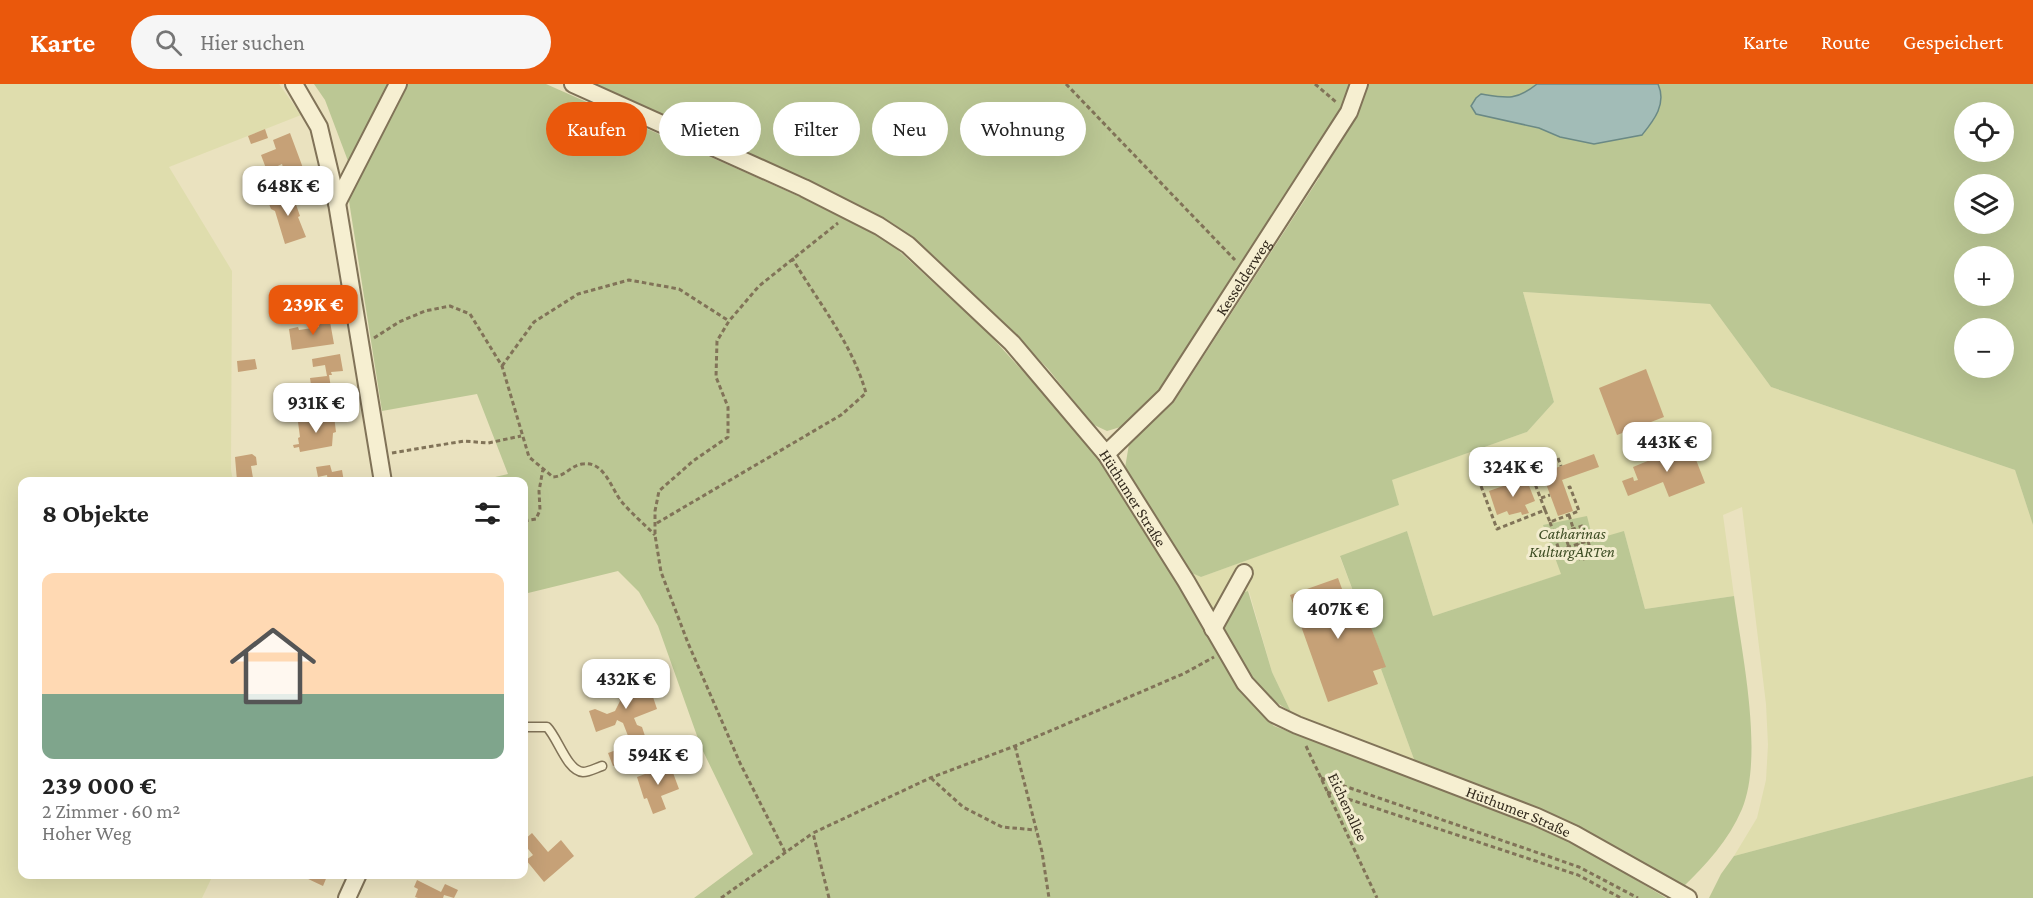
<!DOCTYPE html>
<html lang="de">
<meta charset="utf-8">
<style>
body{margin:0;font-family:"Crimson Pro",serif;background:#f6f6f6;color:#222;height:100vh;display:flex;flex-direction:column;font-size:22px;white-space:nowrap}
*{box-sizing:border-box;margin:0}
p{font-size:20px;color:#767676}
.icon{flex:none;width:33px;height:33px;fill:none;stroke:currentColor;stroke-width:2;stroke-linecap:round;stroke-linejoin:round}
.map{position:relative;flex:1;overflow:hidden}
.panel{position:absolute;left:18px;top:393px;width:510px;height:402px;display:flex;flex-direction:column;background:#fff;border-radius:12px;box-shadow:0 6px 24px #0002}
.panel>*{flex:none}
.top-card{position:absolute;left:546px;top:18px;width:570px;height:54px;display:flex;gap:12px}
.tools{position:absolute;left:1954px;top:18px;display:grid;gap:12px}
.tools a{display:grid;place-items:center;width:60px;height:60px;border-radius:50%;background:#fff;box-shadow:0 6px 24px #0002;font-size:30px}
.price{position:absolute;translate:-50% -51px;padding:0 14px;border-radius:12px;background:#fff;color:#222;font-size:20px;line-height:39px;filter:drop-shadow(0 2px 3px #0008)}
.price::after{content:'';position:absolute;left:50%;top:36px;width:18px;height:14px;margin-left:-9px;background:inherit;clip-path:polygon(0 0,100% 0,50% 100%)}
.price.active{background:#ea580c;color:#fff}
ul{padding:0;list-style:none}
li{display:grid;align-content:center;gap:12px;height:318px;padding:0 24px}
li span{display:grid;place-items:center;height:186px;border-radius:12px;color:#555}
li>.icon{margin-inline-start:auto}
span .icon{width:108px;height:108px;fill:#fffc;stroke-width:1}
li b{font-size:26px}
h2{display:flex;justify-content:space-between;align-items:center;height:72px;padding:0 24px;font-size:26px}
.pill{padding:0 21px;border-radius:27px;background:#fff;box-shadow:0 6px 24px #0002;font-size:21px;line-height:54px}
.pill.active{background:#ea580c;color:#fff}
header{display:flex;align-items:center;gap:36px;box-sizing:border-box;height:84px;padding:0 30px;background:#ea580c;color:#fff}
header strong{font-size:28px}
nav{display:flex;gap:33px;margin-inline-start:auto;font-size:21px}
.search{width:420px;height:54px;background:#f6f6f6;display:flex;align-items:center;gap:15px;box-sizing:border-box;padding:0 21px;border-radius:33px;color:#767676;font-size:22px}
.map>svg:first-child{display:block}
.farmland{fill:#dfddad}
.green{fill:#bbc794;fill-rule:evenodd}
.water{fill:#a2bcb7;stroke:#6a8985;stroke-width:1.5}
.building{fill:#c6a177}
.lines{fill:none;stroke-linecap:round;stroke-linejoin:round}
.lane-casing{stroke:#817358;stroke-width:11}
.street-casing{stroke:#817358;stroke-width:20}
.path{stroke:#817358;stroke-width:3;stroke-dasharray:4.5 3;stroke-linecap:butt}
.lane{stroke:#f6efd1;stroke-width:8}
.street{stroke:#f6efd1;stroke-width:16}
.labels{text-anchor:middle;dominant-baseline:central;stroke-width:6;stroke-linejoin:round;paint-order:stroke}
.street-label{font-size:16px;fill:#32291c;stroke:#f2ecce}
.park-label{font-size:16px;font-style:italic;fill:#3e4d24;stroke:#f2ecce}
</style>
<header>
<strong>Karte</strong>
<div class="search"><svg class="icon" aria-label="search" viewBox="0 0 24 24"><circle cx="10" cy="10" r="6"/><path d="M15 15l6 6"/></svg>Hier suchen</div>
<nav><a>Karte</a><a>Route</a><a>Gespeichert</a></nav>
</header>
<div class="map">
<svg width="2033" height="814" viewBox="0 0 2033 814">
<rect width="100%" height="100%" fill="#eae2bf"/>
<path class="farmland" d="M0,0H279L301,31L169,83L232,187L231,386L233,397L22,398V790L213,791L202,814H0Z
M1523,208L1710,220L1771,303L2015,386L2033,441V692L1734,772L1757,734L1766,696L1768,661L1766,620L1742,423L1723,431L1734,512L1645,525L1624,447L1599,478L1433,532L1407,447L1340,473L1362,531L1366,530L1386,583L1381,585L1415,678L1301,635L1291,628L1272,588L1249,507L1214,531L1189,488L1201,493L1398,421L1391,396L1527,348L1554,318Z"/>
<path class="green" d="M314,0H546L859,139L887,156L988,249L1079,349L1130,418L1241,609L1274,642L1567,754L1666,814H694L753,770L701,663L658,542L639,508L618,487L524,510V398L478,397L508,390L477,310L382,327L349,117L348,77L325,16Z
M593,0H2033V441L2015,386L1771,303L1710,220L1523,208L1554,318L1527,348L1392,396L1399,421L1201,493L1189,488L1125,384L1129,360L1174,318L1319,94L1313,75L1162,308L1124,342L1107,347L1092,340L1049,286L1002,237L934,172L894,140ZM1965,28H2004V68H1965ZM1965,100H2004V140H1965ZM1965,172H2004V212H1965ZM1965,244H2004V284H1965Z
M1587,432L1593,456L1624,447L1645,525L1734,512C1742,570 1764,672 1742,725C1729,756 1706,781 1682,804L1605,758L1545,728L1415,678L1381,585L1385,582L1366,530L1362,531L1340,472L1407,447L1433,532L1561,490L1543,441Z
M1248,507L1272,588L1291,628L1271,615L1251,595L1214,531L1217,518Z
M2033,692V814H1709L1721,790L1734,772Z"/>
<path class="water" d="M1537,0H1658C1667,20 1654,36 1642,51L1594,60L1560,53L1539,44L1476,30L1471,22L1476,14L1481,10C1506,14 1516,17 1537,0Z"/>
<path class="building" d="M265,45L268,54L251,60L248,52Z
M290,49L303,84L285,90L282,80L267,87L261,71L276,65L273,56Z
M291,106L300,132L298,133L306,153L285,160L275,127L271,125L269,120L273,113Z
M329,232L334,260L292,266L289,245L298,243L299,246L319,243L317,234Z
M340,270L343,287L331,288L332,291H329L333,317L314,320L310,294L327,292L325,281L313,283L312,275Z
M255,275L257,285L238,288L237,277Z
M1646,285L1664,333L1617,351L1599,304Z
M334,332L336,348L333,349L332,362L300,368L299,363L294,364L293,361L299,360L298,354L300,353L298,338Z
M1684,363L1686,370L1693,368L1705,399L1669,413L1663,398L1628,412L1622,397L1633,393L1634,397L1638,396L1633,383L1655,374L1652,368L1657,366L1659,373Z
M252,370L256,373L257,381L251,382L253,394L237,397L235,373Z
M1594,370L1599,383L1562,396L1573,427L1558,432L1542,389Z
M330,381L332,388L342,386L344,398H328L327,391L318,393L316,383Z
M1526,394L1535,417L1525,421L1529,429L1522,431L1521,428L1509,431L1507,427L1497,431L1489,407Z
M1338,494L1353,535L1366,530L1386,583L1373,587L1378,600L1328,618L1290,511Z
M614,595L641,607L650,604L657,625L634,634L637,641L642,643L645,652L630,657L623,639L617,636L615,641L596,648L589,627L595,625L607,630L615,627L620,617L617,609L609,606Z
M630,661L635,674L613,682L608,669Z
M669,678L679,705L661,712L666,725L653,730L647,714L644,715L637,693L653,687L652,684Z
M532,749L548,768L561,756L574,772L544,798L526,776L533,771L524,760V756Z
M305,790H328L323,802L304,793Z
M417,796L441,808L445,800L458,806L454,814L444,811L443,814H418L415,813L418,805L414,803Z"/>
<g class="lines">
<g class="lane-casing">
<path id="lane" d="M524,643H547C558,654 567,687 583,688C589,688 596,684 602,682"/>
</g>
<g class="street-casing">
<g id="street">
<path d="M294,0L319,43L337,119L383,398"/>
<path id="s1" d="M573,0L804,104L879,142L908,161L1012,259L1106,370L1186,497L1245,599L1274,630L1297,641L1537,733L1574,750L1688,814"/>
<path d="M337,119L398,0"/>
<path id="s2" d="M1106,370L1166,312L1349,28L1359,0"/>
<path d="M1213,545L1244,489"/>
<path d="M347,814L358,790"/>
</g>
</g>
<path class="path" d="M1066,0L1235,176
M1315,0L1336,18
M374,254L399,238L425,227L450,222L470,230L502,282L529,373L553,393C566,392 570,382 582,380C604,376 611,404 621,417C631,429 644,440 655,451
M502,282L534,238L578,210L629,196L679,205L729,237
M392,369L464,357L488,359L521,352
M1558,374L1561,382
M1506,393L1508,400
M1535,400L1545,397
M1481,402L1497,445L1545,426L1529,384
M1541,414L1550,411
M1545,426L1550,438L1579,427L1570,403L1565,405
M1569,431L1580,466
M524,437L536,435L540,426L539,407L543,385
M1550,438L1559,466L1588,457L1582,442L1564,448L1572,473L1577,472
M657,439L841,331L866,309C852,259 818,218 792,174
M1588,457L1593,475
M1577.5 471a4.5 4.5 0 1 1 9 0a4.5 4.5 0 1 1-9 0Z
M1015,662L1042,768L1049,814
M1306,662L1377,814
M931,694L963,723L1002,743L1036,746
M1321,694L1579,783L1638,814
M1327,708L1578,791L1621,814
M785,768L740,679L688,559L661,488L655,451V427L659,407L693,377L728,353V323L716,293L717,257L729,237L759,202L838,139
M721,814L813,749
M829,814L813,749L930,694L1015,662L1185,589L1214,573"/>
<use href="#lane" class="lane"/>
<use href="#street" class="street"/>
</g>
<g class="labels">
<g class="street-label">
<text stroke="none"><textPath href="#s2" startOffset="225">Kesselderweg</textPath></text>
<text stroke="none"><textPath href="#s1" startOffset="712">Hüthumer Straße</textPath></text>
<text transform="translate(1348 723) rotate(65)">Eichenallee</text>
<text stroke="none"><textPath href="#s1" startOffset="1234">Hüthumer Straße</textPath></text>
</g>
<g class="park-label">
<text x="1572" y="449">Catharinas<tspan x="1572" dy="18">KulturgARTen</tspan></text>
</g>
</g>
</svg>
<div class="tools">
<a><svg class="icon" aria-label="locate" viewBox="0 0 24 24"><circle cx="12" cy="12" r="6"/><path d="M12 2v4M12 18v4M2 12h4M18 12h4"/></svg></a>
<a><svg class="icon" aria-label="layers" viewBox="0 0 24 24"><path d="M12 4l9 5-9 5-9-5zM3 14l9 5 9-5"/></svg></a>
<a>+</a>
<a>−</a>
</div>
<b class="price" style="left:288px;top:133px">648K €</b>
<b class="price active" style="left:313px;top:252px">239K €</b>
<b class="price" style="left:316px;top:350px">931K €</b>
<b class="price" style="left:1667px;top:389px">443K €</b>
<b class="price" style="left:1513px;top:414px">324K €</b>
<b class="price" style="left:1338px;top:556px">407K €</b>
<b class="price" style="left:626px;top:626px">432K €</b>
<b class="price" style="left:658px;top:702px">594K €</b>
<div class="top-card">
<a class="pill active">Kaufen</a>
<a class="pill">Mieten</a>
<a class="pill">Filter</a>
<a class="pill">Neu</a>
<a class="pill">Wohnung</a>
</div>
<section class="panel">
<h2>8 Objekte<svg class="icon" aria-label="filters" viewBox="0 0 24 24"><path d="M4 7h16M4 17h16"/><circle cx="9" cy="7" r="2"/><circle cx="15" cy="17" r="2"/></svg></h2>
<ul>
<li><span style="background:linear-gradient(#ffd9b3 65%,#7fa58c 0)"><svg class="icon" aria-label="home" viewBox="0 0 24 24"><path d="M3 11l9-7 9 7M6 9v11h12V9"/></svg></span><div><b>239 000 €</b><p>2 Zimmer · 60 m²</p><p>Hoher Weg</p></div></li>
</ul>
</section>
</div>
